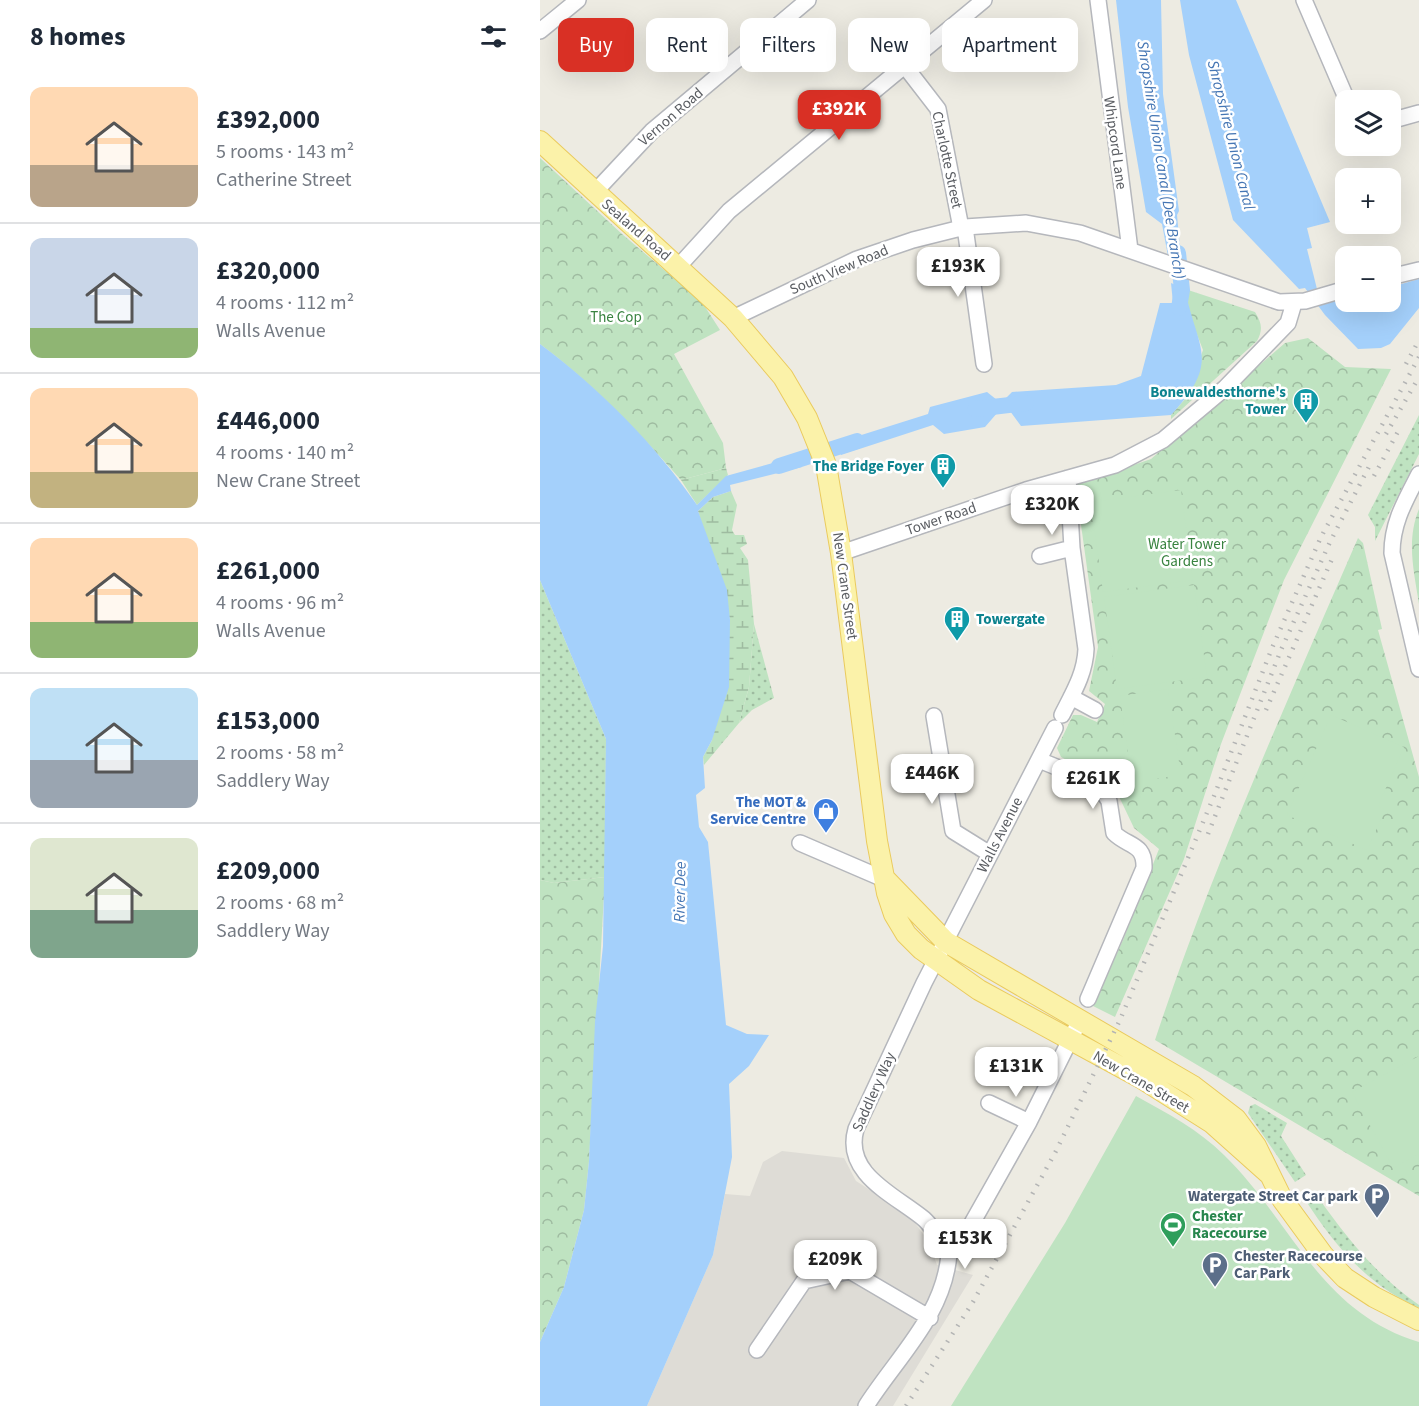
<!DOCTYPE html>
<meta charset="utf-8">
<style>
body{margin:0;font-family:"Source Sans 3",sans-serif;background:#f6f6f7;color:#1f2937;height:100vh;display:flex;flex-direction:column;font-size:22px;white-space:nowrap}
*{box-sizing:border-box;margin:0}
p{font-size:20px;color:#747a83}
.icon{flex:none;width:33px;height:33px;fill:none;stroke:currentColor;stroke-width:2;stroke-linecap:round;stroke-linejoin:round}
.map{position:relative;flex:1;overflow:hidden}
.details{display:flex;flex-direction:column;background:#fff;width:540px}
.details>*{flex:none}
.hud{position:absolute;left:18px;top:18px;width:570px;height:54px;display:flex;gap:12px}
.buttons{position:absolute;left:795px;top:90px;display:grid;gap:12px}
.buttons a{display:grid;place-items:center;width:66px;height:66px;border-radius:12px;background:#fff;box-shadow:0 6px 24px #0002;font-size:30px}
.price{position:absolute;translate:-50% -51px;padding:0 14px;border-radius:12px;background:#fff;color:#222;font-size:20px;line-height:39px;filter:drop-shadow(0 2px 3px #0008)}
.price::after{content:'';position:absolute;left:50%;top:36px;width:18px;height:14px;margin-left:-9px;background:inherit;clip-path:polygon(0 0,100% 0,50% 100%)}
.price.on{background:#d93025;color:#fff}
ul{padding:0;list-style:none}
li{display:flex;align-items:center;gap:18px;height:150px;padding:0 30px}
li+li{border-top:2px solid #e0e1e3}
li span{display:grid;place-items:center;flex:none;width:168px;height:120px;border-radius:12px;color:#555}
li>.icon{margin-inline-start:auto}
span .icon{width:72px;height:72px;fill:#fffc;stroke-width:1}
li b{font-size:26px}
h2{display:flex;justify-content:space-between;align-items:center;height:72px;padding:0 30px;font-size:26px}
.tag{padding:0 21px;border-radius:12px;background:#fff;box-shadow:0 6px 24px #0002;font-size:21px;line-height:54px}
.tag.on{background:#d93025;color:#fff}
main{display:flex;flex:1;min-height:0}
.map>svg:first-child{display:block}
.industrial{fill:#dedcd6}
.grass{fill:url(#grass-dots)}
.forest{fill:url(#forest-crowns)}
.wetland{fill:url(#wetland-marsh)}
.garden{fill:#bfe3c1}
.water{fill:#a4d0fb}
.lines{fill:none;stroke-linecap:round;stroke-linejoin:round}
.canal{stroke:#a4d0fb;stroke-width:16}
.minor-casing{stroke:#b5b7bc;stroke-width:18}
.major-casing{stroke:#eaca5d;stroke-width:22}
.minor{stroke:#fff;stroke-width:15}
.major{stroke:#fbf2a9;stroke-width:20}
.rail{stroke:#b3b4b4;stroke-width:4.5;stroke-dasharray:1.5 8;stroke-linecap:butt}
.labels{text-anchor:middle;dominant-baseline:central;stroke-width:5;stroke-linejoin:round;paint-order:stroke}
.street-label{font-size:15px;fill:#5a5d62;stroke:#fff}
.park-label{font-size:15px;fill:#398340;stroke:#fff}
.culture-label{font-size:15px;font-weight:bold;fill:#0d838f;stroke:#fff;text-anchor:end}
.shop-label{font-size:15px;font-weight:bold;fill:#366cbe;stroke:#fff;text-anchor:end}
.service-label{font-size:15px;font-weight:bold;fill:#4e5e75;stroke:#fff;text-anchor:end}
.leisure-label{font-size:15px;font-weight:bold;fill:#27864d;stroke:#fff;text-anchor:start}
.water-label{font-size:16px;font-style:italic;fill:#4576b4;stroke:#fff}
</style>
<main>
<section class="details">
<h2>8 homes<svg class="icon" aria-label="filters" viewBox="0 0 24 24"><path d="M4 7h16M4 17h16"/><circle cx="9" cy="7" r="2"/><circle cx="15" cy="17" r="2"/></svg></h2>
<ul>
<li><span style="background:linear-gradient(#ffd9b3 65%,#b9a48a 0)"><svg class="icon" aria-label="home" viewBox="0 0 24 24"><path d="M3 11l9-7 9 7M6 9v11h12V9"/></svg></span><div><b>£392,000</b><p>5 rooms · 143 m²</p><p>Catherine Street</p></div></li>
<li><span style="background:linear-gradient(#c9d6e8 75%,#8fb573 0)"><svg class="icon" aria-label="home" viewBox="0 0 24 24"><path d="M3 11l9-7 9 7M6 9v11h12V9"/></svg></span><div><b>£320,000</b><p>4 rooms · 112 m²</p><p>Walls Avenue</p></div></li>
<li><span style="background:linear-gradient(#ffd9b3 70%,#c2b280 0)"><svg class="icon" aria-label="home" viewBox="0 0 24 24"><path d="M3 11l9-7 9 7M6 9v11h12V9"/></svg></span><div><b>£446,000</b><p>4 rooms · 140 m²</p><p>New Crane Street</p></div></li>
<li><span style="background:linear-gradient(#ffd9b3 70%,#8fb573 0)"><svg class="icon" aria-label="home" viewBox="0 0 24 24"><path d="M3 11l9-7 9 7M6 9v11h12V9"/></svg></span><div><b>£261,000</b><p>4 rooms · 96 m²</p><p>Walls Avenue</p></div></li>
<li><span style="background:linear-gradient(#bfe0f5 60%,#9aa5b1 0)"><svg class="icon" aria-label="home" viewBox="0 0 24 24"><path d="M3 11l9-7 9 7M6 9v11h12V9"/></svg></span><div><b>£153,000</b><p>2 rooms · 58 m²</p><p>Saddlery Way</p></div></li>
<li><span style="background:linear-gradient(#dfe7d0 60%,#7fa58c 0)"><svg class="icon" aria-label="home" viewBox="0 0 24 24"><path d="M3 11l9-7 9 7M6 9v11h12V9"/></svg></span><div><b>£209,000</b><p>2 rooms · 68 m²</p><p>Saddlery Way</p></div></li>
</ul>
</section>
<div class="map">
<svg width="879" height="1406" viewBox="0 0 879 1406">
<defs>
<pattern id="grass-dots" width="8" height="8" patternUnits="userSpaceOnUse" patternTransform="scale(1.5)"><rect width="8" height="8" fill="#bfe3c1"/><path d="M2 2h.1M6 6h.1" fill="none" stroke="#9ebba0" stroke-width="1.8" stroke-linecap="round"/></pattern>
<pattern id="forest-crowns" width="20" height="18" patternUnits="userSpaceOnUse" patternTransform="scale(1.5)"><rect width="20" height="18" fill="#bfe3c1"/><path d="M2 6a3 3 0 1 1 6 0M12 15a3 3 0 1 1 6 0" fill="none" stroke="#9ebba0"/></pattern>
<pattern id="wetland-marsh" width="20" height="14" patternUnits="userSpaceOnUse" patternTransform="scale(1.5)"><rect width="20" height="14" fill="#bfe3c1"/><path d="M1 5h8M5 5V1M11 12h8M15 12V8" fill="none" stroke="#9ebba0"/></pattern>
</defs>
<rect width="100%" height="100%" fill="#edebe2"/>
<path class="industrial" d="M242,1151L304,1158L316,1181L369,1215L389,1242L397,1265L433,1275L353,1406H107L173,1255L185,1194L210,1196L223,1162Z"/>
<path class="grass" d="M879,415V454L835,541V527L828,515Z
M0,580L66,739L65,877L14,883L0,880Z
M214,624L234,698L212,710L199,723L209,687Z
M715,1104L747,1123L741,1136L766,1175L755,1182L708,1113L710,1106Z
M777,1196C807,1238 836,1275 879,1305V1308C826,1284 795,1246 764,1198Z"/>
<path class="forest" d="M0,158L82,234L162,302L180,330L134,354L183,443L186,468L141,480C98,431 52,383 0,344Z
M645,289L715,312C722,323 723,330 717,341L631,419V415L646,398L663,350L651,319Z
M768,338L805,367L851,369L744,580L681,744L644,859L575,1017L553,1006L583,940L619,849L594,828L574,786L521,757L517,748L533,715H541L557,722L565,704L549,691L558,647L537,496L538,484L611,459L745,343Z
M879,509V604C874,571 866,541 879,509Z
M818,538L823,543L842,629L838,630L879,777V1196L615,1040C672,868 746,704 818,538Z
M65,877L49,1161L44,1210L24,1287L0,1342V880L14,883Z"/>
<path class="wetland" d="M186,468L188,475L157,505L141,480Z
M191,491L197,505L192,530L195,535H204L207,544L200,548L208,560L214,624L209,687L199,723L164,765L163,757L172,740L190,620L158,511L173,497Z"/>
<path class="garden" d="M641,490L653,580L563,592L551,502Z
M654,585L667,677L577,689L564,597Z
M628,689L641,775L592,782L580,696Z
M791,715L864,747L838,806L845,810L827,850L747,815Z
M879,1056V1154L853,1168L812,1092Z
M596,1096C627,1113 659,1130 684,1155C751,1220 779,1312 879,1342V1406H411L525,1223Z"/>
<path class="water" d="M576,0H621L623,94L639,211L637,215L641,260L628,256L622,224L606,212L588,107Z
M640,0H696L790,222L767,228L772,248L767,249L777,289L806,302H850L851,287L879,279V308L850,344L841,348L818,349L785,315L765,288L759,289L693,220L649,55Z
M631,283L645,289C657,350 682,360 631,415L481,426L470,411H466V398L472,392L576,385L601,376L620,303H633Z
M0,344C60,389 115,444 157,505L186,476L258,456L262,467L190,485L191,491L173,497L158,511L187,590L190,620L189,687L172,740L163,757L165,788L156,795L159,827L168,842L186,1025L207,1034L229,1035L209,1066L189,1084L192,1157L173,1255L107,1406H0V1342L24,1287L44,1210L49,1161L55,1022L63,946L66,739L0,580Z
M447,392L457,400L458,412L445,427L404,434L393,425L301,455L296,443L388,414L390,407Z"/>
<g class="lines">
<path class="canal" d="M638,253L642,290L639,308
M435,409L486,403
M239,466L317,441"/>
<g class="minor-casing">
<path id="minor" d="M558,0L590,250
M764,0L807,100
M0,31L38,0
M364,65L398,109L421,228
M850,121L879,113
M54,193L112,131L268,0
M425,227L444,364
M138,267L189,211L444,0
M850,277L879,270
M193,318L317,259L373,240L425,227L486,223L540,233L739,302L765,301L806,289
M879,474C865,501 852,523 852,553L879,669
M301,553L486,490L575,465L623,440L685,388L748,323L754,303
M500,556L532,548
M531,697L555,710
M522,715C533,693 545,674 546,649L532,548L528,478
M394,716L413,831L450,854
M499,760L558,784L569,801L574,833C588,847 605,843 604,868L548,999
M260,843L346,880
M449,1103L489,1122
M431,1225L489,1122L540,1020
M217,1350L264,1281L310,1271L390,1318
M326,1406C358,1356 404,1315 409,1254C402,1243 394,1228 384,1219C355,1195 303,1174 316,1129L384,983L515,728"/>
</g>
<g class="major-casing">
<path id="major" d="M0,141L193,318L243,377L267,418L286,465L301,553L337,841L347,893L354,914L366,934L381,949L439,990L601,1078L672,1123L728,1173
M346,880L406,942L653,1086L696,1119L716,1146L742,1199L783,1255L805,1278L834,1297L879,1320"/>
</g>
<use href="#minor" class="minor"/>
<use href="#major" class="major"/>
<path class="rail" d="M866,364L879,340
M846,434L879,377
M834,476L861,426
M726,710L792,559
M668,834L741,650L790,542L832,461
M366,1406L433,1302L516,1151L580,1020L674,796L732,648L781,537L879,357"/>
</g>
<defs>
<g id="building-pin" transform="scale(1.35)"><path d="M0 17L-7.5 6A9.5 9.5 0 1 1 7.5 6Z" fill="#0f9aa8" stroke="#fff"/><path d="M-4-6H4V6H1V3H-1V6H-4ZM-2.5-4.3h1.7v1.8h-1.7ZM.8-4.3h1.7v1.8H.8ZM-2.5-1h1.7V.8h-1.7ZM.8-1h1.7V.8H.8Z" fill="#fff"/></g>
<g id="shop-pin" transform="scale(1.35)"><path d="M0 17L-7.5 6A9.5 9.5 0 1 1 7.5 6Z" fill="#3f7fe0" stroke="#fff"/><path d="M-5-2.5h2.3a2.7 3.5 0 0 1 5.4 0H5L5.5 6h-11ZM-1.5-2.5h3a1.5 2.3 0 0 0-3 0Z" fill="#fff"/></g>
<g id="parking-pin" transform="scale(1.35)"><path d="M0 17L-7.5 6A9.5 9.5 0 1 1 7.5 6Z" fill="#5c6f8a" stroke="#fff"/><path d="M-3.5-5.5H1a3.5 3.5 0 0 1 0 7H-1V5.5H-3.5ZM-1-3.4V-.6H.8a1.4 1.4 0 0 0 0-2.8Z" fill="#fff"/></g>
<g id="stadium-pin" transform="scale(1.35)"><path d="M0 17L-7.5 6A9.5 9.5 0 1 1 7.5 6Z" fill="#2e9e5b" stroke="#fff"/><path d="M0-5a6.5 5 0 1 0 0 10a6.5 5 0 1 0 0-10ZM-3.5-1.8h7v3.6h-7Z" fill="#fff"/></g>
</defs>
<g fill-rule="evenodd">
<use href="#building-pin" x="766" y="401"/>
<use href="#building-pin" x="403" y="466"/>
<use href="#building-pin" x="417" y="619"/>
<use href="#shop-pin" x="286" y="811"/>
<use href="#parking-pin" x="837" y="1196"/>
<use href="#stadium-pin" x="633" y="1225"/>
<use href="#parking-pin" x="675" y="1265"/>
</g>
<g class="labels">
<g class="street-label">
<text transform="translate(131 117) rotate(-41)">Vernon Road</text>
<text transform="translate(575 143) rotate(82)">Whipcord Lane</text>
<text transform="translate(407 160) rotate(78)">Charlotte Street</text>
<text transform="translate(96 230) rotate(41)">Sealand Road</text>
<text transform="translate(299 270) rotate(-23)">South View Road</text>
<text transform="translate(401 519) rotate(-19)">Tower Road</text>
<text transform="translate(305 586) rotate(82)">New Crane Street</text>
<text transform="translate(460 835) rotate(-63)">Walls Avenue</text>
<text transform="translate(601 1082) rotate(30)">New Crane Street</text>
<text transform="translate(334 1092) rotate(-66)">Saddlery Way</text>
</g>
<g class="park-label">
<text x="76" y="317">The Cop</text>
<text x="647" y="544">Water Tower<tspan x="647" dy="17">Gardens</tspan></text>
</g>
<g class="culture-label">
<text x="746" y="392">Bonewaldesthorne's<tspan x="746" dy="17">Tower</tspan></text>
<text x="384" y="466">The Bridge Foyer</text>
<text x="436" y="619" text-anchor="start">Towergate</text>
</g>
<g class="shop-label">
<text x="266" y="802">The MOT &amp;<tspan x="266" dy="17">Service Centre</tspan></text>
</g>
<g class="service-label">
<text x="818" y="1196">Watergate Street Car park</text>
<text x="694" y="1256" text-anchor="start">Chester Racecourse<tspan x="694" dy="17">Car Park</tspan></text>
</g>
<g class="leisure-label">
<text x="652" y="1216">Chester<tspan x="652" dy="17">Racecourse</tspan></text>
</g>
<g class="water-label">
<text transform="translate(691 135) rotate(76)">Shropshire Union Canal</text>
<text transform="translate(621 160) rotate(81)">Shropshire Union Canal (Dee Branch)</text>
<text transform="translate(140 892) rotate(-89)">River Dee</text>
</g>
</g>
</svg>
<div class="buttons">
<a><svg class="icon" aria-label="layers" viewBox="0 0 24 24"><path d="M12 4l9 5-9 5-9-5zM3 14l9 5 9-5"/></svg></a>
<a>+</a>
<a>−</a>
</div>
<b class="price on" style="left:299px;top:141px">£392K</b>
<b class="price" style="left:418px;top:298px">£193K</b>
<b class="price" style="left:512px;top:536px">£320K</b>
<b class="price" style="left:392px;top:805px">£446K</b>
<b class="price" style="left:553px;top:810px">£261K</b>
<b class="price" style="left:476px;top:1098px">£131K</b>
<b class="price" style="left:425px;top:1270px">£153K</b>
<b class="price" style="left:295px;top:1291px">£209K</b>
<div class="hud">
<a class="tag on">Buy</a>
<a class="tag">Rent</a>
<a class="tag">Filters</a>
<a class="tag">New</a>
<a class="tag">Apartment</a>
</div>
</div>
</main>
